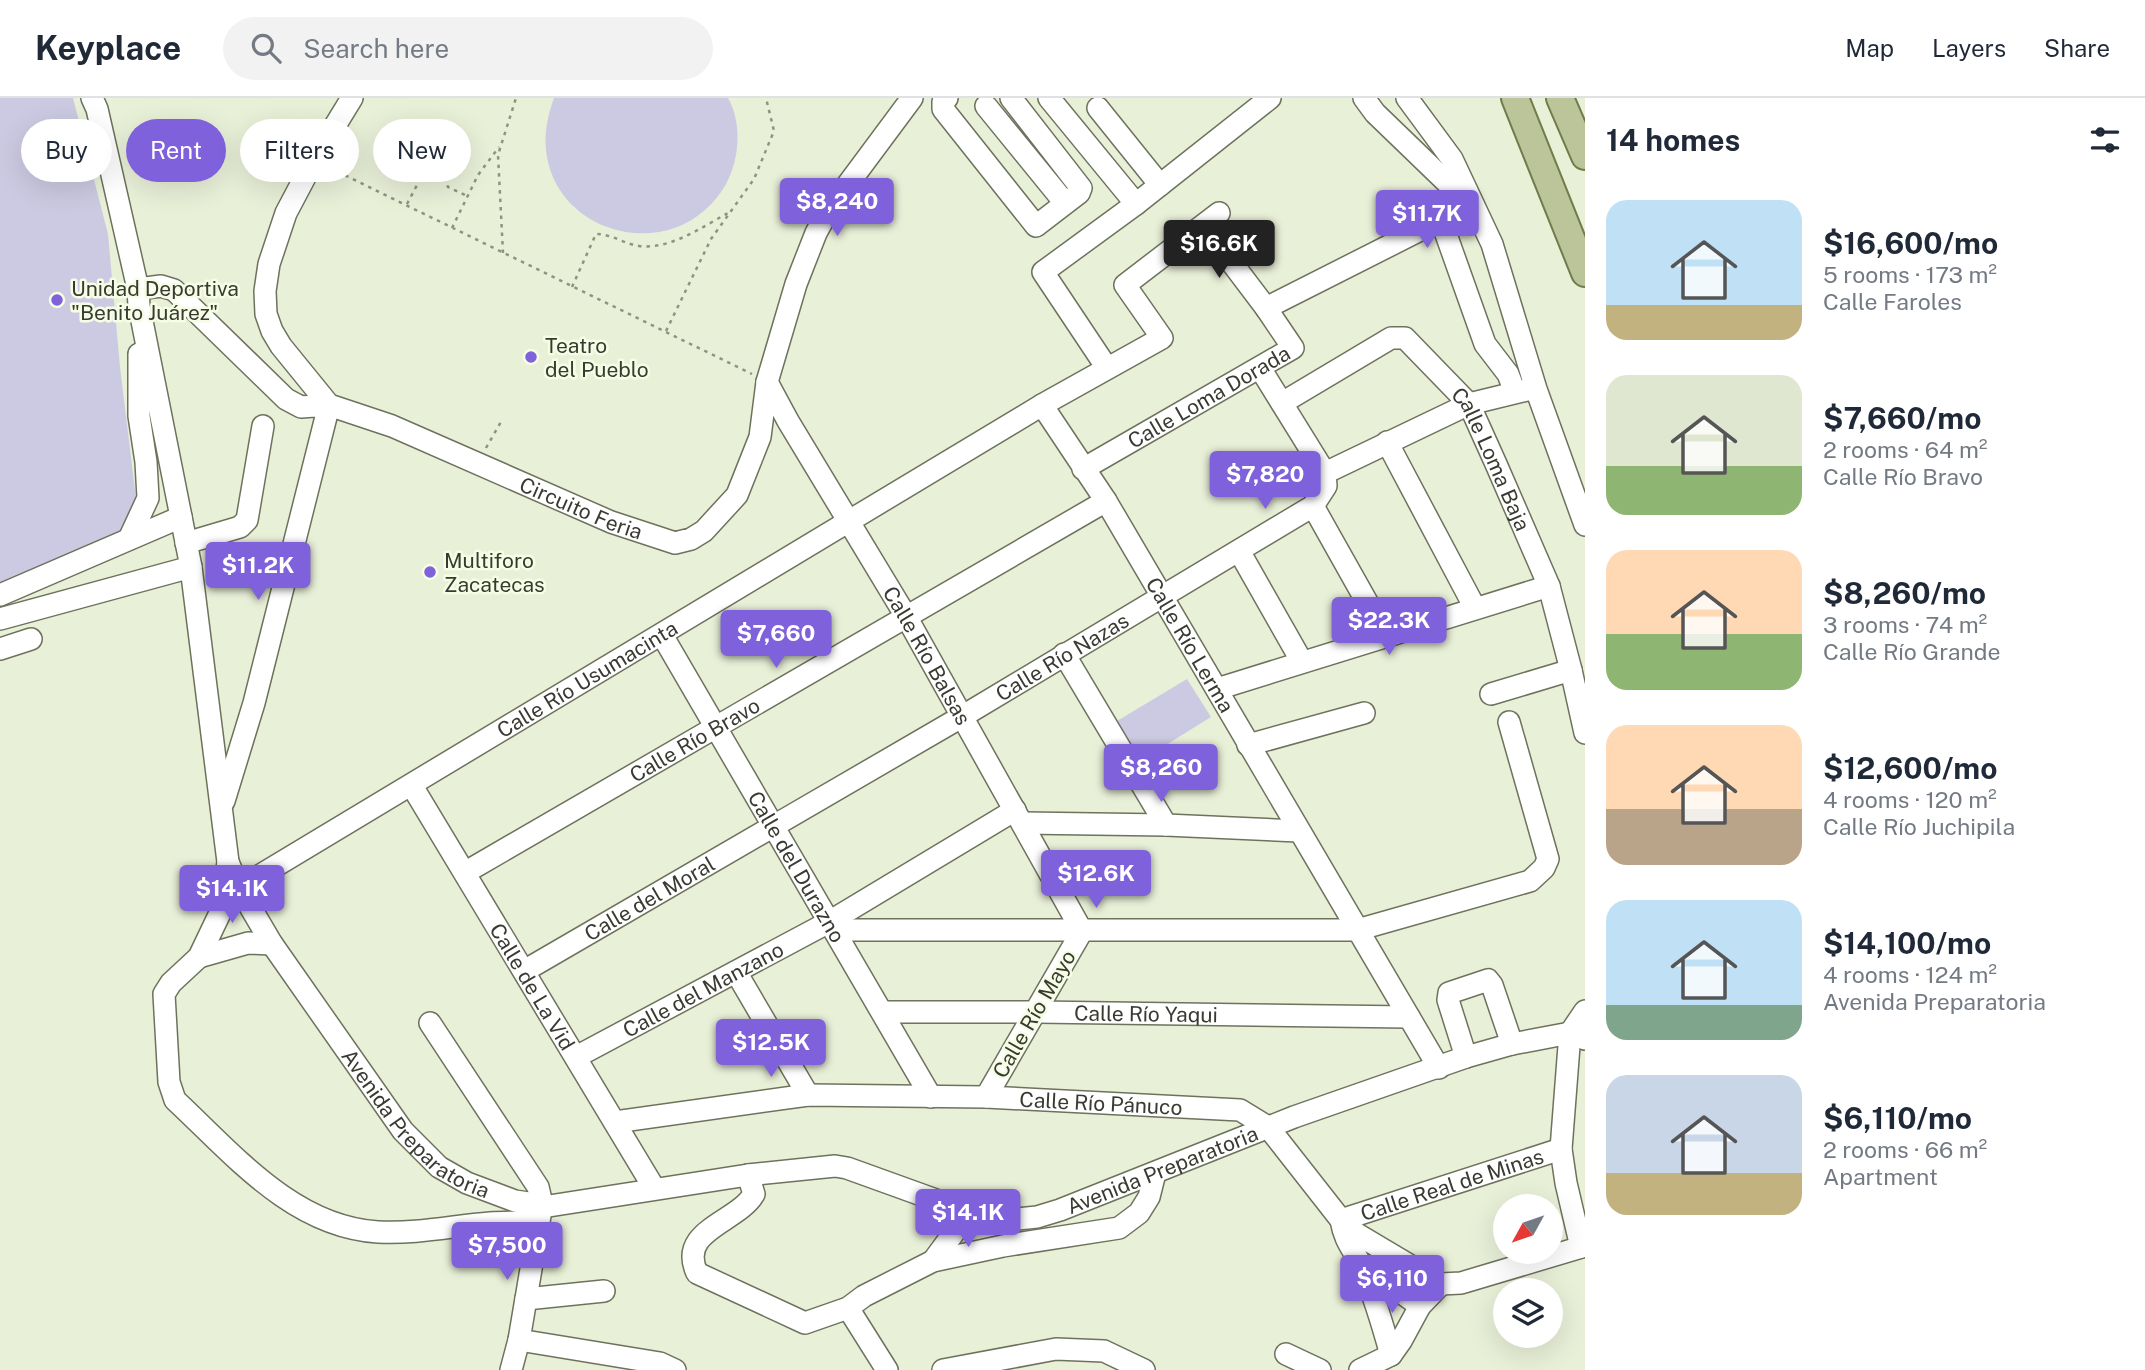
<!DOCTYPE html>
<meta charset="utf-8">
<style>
body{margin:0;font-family:"Public Sans",sans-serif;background:#f2f2f3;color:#1f2937;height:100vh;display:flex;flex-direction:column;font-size:26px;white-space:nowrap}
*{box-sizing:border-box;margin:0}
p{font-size:23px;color:#747a83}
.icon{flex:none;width:38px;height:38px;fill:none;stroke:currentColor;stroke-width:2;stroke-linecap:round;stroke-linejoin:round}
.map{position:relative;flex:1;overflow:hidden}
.sheet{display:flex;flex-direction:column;background:#fff;width:560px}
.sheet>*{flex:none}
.hud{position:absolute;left:21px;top:21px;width:665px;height:63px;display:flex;gap:14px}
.needle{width:46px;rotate:230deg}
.controls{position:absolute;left:1493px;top:1096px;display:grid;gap:14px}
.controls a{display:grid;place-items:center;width:70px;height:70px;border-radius:50%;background:#fff;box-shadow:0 7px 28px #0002;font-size:35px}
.price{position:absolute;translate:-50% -60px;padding:0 16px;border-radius:7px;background:#7e61db;color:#fff;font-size:23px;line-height:46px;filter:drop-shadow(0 2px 4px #0008)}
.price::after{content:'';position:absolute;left:50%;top:42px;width:21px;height:16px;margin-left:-10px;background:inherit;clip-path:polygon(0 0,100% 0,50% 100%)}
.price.current{background:#222;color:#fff}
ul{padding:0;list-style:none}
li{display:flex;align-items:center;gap:21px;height:175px;padding:0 21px}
li span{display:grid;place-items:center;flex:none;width:196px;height:140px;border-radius:21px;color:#555}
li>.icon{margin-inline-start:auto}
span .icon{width:84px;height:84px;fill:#fffc;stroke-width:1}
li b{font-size:30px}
h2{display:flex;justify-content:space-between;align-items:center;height:84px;padding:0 21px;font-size:30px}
.chip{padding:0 24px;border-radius:32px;background:#fff;box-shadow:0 7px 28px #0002;font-size:24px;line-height:63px}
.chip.current{background:#7e61db;color:#fff}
header{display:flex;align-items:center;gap:42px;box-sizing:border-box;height:98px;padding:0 35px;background:#fff;border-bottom:2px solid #e0e1e3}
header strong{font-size:33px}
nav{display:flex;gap:38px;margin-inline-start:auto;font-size:24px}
.search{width:490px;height:63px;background:#f2f2f3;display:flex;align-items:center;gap:18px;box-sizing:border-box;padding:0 24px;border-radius:38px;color:#747a83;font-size:26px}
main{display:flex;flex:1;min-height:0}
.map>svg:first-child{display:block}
.green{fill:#cccae2}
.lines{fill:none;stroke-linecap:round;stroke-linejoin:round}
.minor-casing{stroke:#6d725d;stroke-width:24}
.major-casing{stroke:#707c49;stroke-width:30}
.path{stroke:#8f9383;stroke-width:2.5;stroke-dasharray:3.5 5;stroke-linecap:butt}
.minor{stroke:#fff;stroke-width:21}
.major{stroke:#bbc599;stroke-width:26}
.poi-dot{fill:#7e61db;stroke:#f6fde5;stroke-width:2.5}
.labels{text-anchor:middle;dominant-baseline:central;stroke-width:5;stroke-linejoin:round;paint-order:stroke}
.poi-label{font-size:21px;fill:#393b32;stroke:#f6fde5;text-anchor:start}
.street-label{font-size:21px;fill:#393b32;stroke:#f6fde5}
</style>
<header>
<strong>Keyplace</strong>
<div class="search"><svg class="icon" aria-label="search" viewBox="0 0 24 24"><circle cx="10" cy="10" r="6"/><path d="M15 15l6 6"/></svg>Search here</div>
<nav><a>Map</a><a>Layers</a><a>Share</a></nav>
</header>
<main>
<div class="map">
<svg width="1585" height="1272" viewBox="0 0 1585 1272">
<rect width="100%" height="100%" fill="#e9f0d8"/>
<path class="green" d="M0,0H73L108,136L120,269L138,417L116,438L0,489Z
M554,0H728C738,17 739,39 736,57C732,79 722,97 705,112C650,161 554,129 546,52C544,34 548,17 554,0Z
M1187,581L1211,619L1142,662L1117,623Z"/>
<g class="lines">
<g class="minor-casing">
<g id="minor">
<path d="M92,0L97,11L138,191L139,208L191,469L228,764L221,813L199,859L171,885L164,896L169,984L175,1002C233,1056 293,1129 378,1134C417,1136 452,1128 490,1125C506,1124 522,1124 538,1124"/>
<path id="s1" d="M352,0L314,62L286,115L269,166L265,193L266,216L272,233L281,248L329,307L392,328L611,424L675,445L691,441L704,433L737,397L760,339L767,284L796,186L816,135L828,113L912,0"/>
<path d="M947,0L943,4V11L1036,128L1079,95L1081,90L1011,0"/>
<path d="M1049,0L1136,106L1043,174L1107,270"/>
<path d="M1364,0L1375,15L1461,98L1468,103"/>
<path d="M1407,0L1452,61L1492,146L1536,291L1585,427"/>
<path d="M986,8L1065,105"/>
<path d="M1098,10L1160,87"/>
<path d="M1136,106L1270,0"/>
<path d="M138,191L161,188L174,192L286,301L301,309L329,307L254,605L224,703"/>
<path d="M1266,210L1436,124L1442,125L1485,246L1508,276L1515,294"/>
<path id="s2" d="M767,284L788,323L907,520L1082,833L986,999"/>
<path id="s3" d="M1282,305L1391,240H1405L1469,306L1496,366L1549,488L1571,572L1585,635"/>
<path id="s4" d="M1042,307L1106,403L1439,970"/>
<path d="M1387,344L1475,510"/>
<path id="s5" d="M1083,371L1293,250L1266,210L1204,128"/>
<path d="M1325,375L1469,306L1527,292"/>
<path d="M1313,408L1386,538"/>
<path d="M129,441L148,400L146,364L139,318V256"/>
<path d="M186,445L240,429L247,422L263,328"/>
<path d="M1239,453L1302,564"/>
<path d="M0,497L181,419"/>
<path d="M0,521L191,469"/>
<path id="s6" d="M662,537L931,999"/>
<path d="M0,551L31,541"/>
<path d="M1064,556L1166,727"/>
<path d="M1217,591L1549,488"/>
<path d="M1491,596L1571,572"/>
<path d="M1248,647L1364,615"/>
<path id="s7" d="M412,688L654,1090"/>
<path d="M1023,725L1166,727L1298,733"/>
<path id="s8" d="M228,764L239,790L272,846L403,1033L439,1069L467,1085L515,1103L549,1108L748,1077L835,1068L847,1070L969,1114L1007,1122L1037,1119L1060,1112L1294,1019L1466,959L1512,946L1570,935L1585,941"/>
<path id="s9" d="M466,774L1106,403"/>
<path id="s10" d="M239,790L1042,307L1162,240L1125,187L1219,115"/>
<path d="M834,832H1357L1530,783L1544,770L1548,761L1509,624"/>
<path d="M199,859L248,845L272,846"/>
<path id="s11" d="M524,873L963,618L1313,408L1326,388L1325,375L1260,270"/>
<path d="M736,874L808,997"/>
<path id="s12" d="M884,914H1037L1409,919"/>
<path d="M430,925L538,1089L542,1106L519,1242L511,1272"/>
<path id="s13" d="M576,959L829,824L1015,712"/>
<path d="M1466,959L1448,902L1449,895L1488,882L1492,887L1512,946"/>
<path id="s14" d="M615,1024L808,997L986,999L1240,1012L1268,1029L1341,1122L1357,1136L1441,1186"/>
<path d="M748,1077L754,1096C737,1125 677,1132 697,1175L805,1225L848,1210L864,1198L933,1163L1003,1148L1119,1130L1139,1115L1149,1099L1155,1075"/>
<path d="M1581,1149L1566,1085L1561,1051L1570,935L1585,913"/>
<path d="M933,1163L969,1114"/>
<path d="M1362,1167L1420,1208"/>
<path d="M1441,1186L1461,1185L1585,1148"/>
<path d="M526,1201L604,1193"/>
<path d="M848,1210L887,1272"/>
<path d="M519,1242L660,1265L675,1272"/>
<path d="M1286,1256L1320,1272"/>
<path id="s15" d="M1391,1257C1383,1228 1375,1200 1363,1172C1355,1152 1345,1146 1341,1122L1561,1051"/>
<path d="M943,1272L1056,1251L1104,1253L1144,1272"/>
<path d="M1360,1272L1391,1257L1401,1243L1420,1208L1441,1186"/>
</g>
</g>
<g class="major-casing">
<path id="major" d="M1515,0L1585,175
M1560,0L1585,58"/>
</g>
<path class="path" d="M406,59L444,81L448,89L467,98
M330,70L752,276
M407,106L425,72
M452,130L478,77L499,49
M503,155L498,57L516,0
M572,189L596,136C612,136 624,146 639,148C670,152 702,129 728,115
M666,233L711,141L754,81L774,33L766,0
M486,350L502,322"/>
<use href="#minor" class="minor"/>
<use href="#major" class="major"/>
</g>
<g class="poi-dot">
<circle cx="57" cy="202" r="7"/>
<circle cx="531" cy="259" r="7"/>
<circle cx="430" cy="474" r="7"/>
</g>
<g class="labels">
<g class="poi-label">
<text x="71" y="190">Unidad Deportiva<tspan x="71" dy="24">"Benito Juárez"</tspan></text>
<text x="545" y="247">Teatro<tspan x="545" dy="24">del Pueblo</tspan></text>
<text x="444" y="462">Multiforo<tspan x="444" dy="24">Zacatecas</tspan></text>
</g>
<g class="street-label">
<text stroke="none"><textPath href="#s5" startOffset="145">Calle Loma Dorada</textPath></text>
<text stroke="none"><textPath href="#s3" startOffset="292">Calle Loma Baja</textPath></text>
<text stroke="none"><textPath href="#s1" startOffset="621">Circuito Feria</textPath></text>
<text stroke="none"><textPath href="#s4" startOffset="282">Calle Río Lerma</textPath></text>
<text stroke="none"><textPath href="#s2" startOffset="317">Calle Río Balsas</textPath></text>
<text stroke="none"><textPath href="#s11" startOffset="623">Calle Río Nazas</textPath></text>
<text stroke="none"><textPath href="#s10" startOffset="406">Calle Río Usumacinta</textPath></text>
<text stroke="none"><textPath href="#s9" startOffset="264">Calle Río Bravo</textPath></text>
<text stroke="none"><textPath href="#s6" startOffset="268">Calle del Durazno</textPath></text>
<text stroke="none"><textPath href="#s11" startOffset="145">Calle del Moral</textPath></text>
<text stroke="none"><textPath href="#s7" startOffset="234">Calle de La Vid</textPath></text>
<text stroke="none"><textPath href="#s13" startOffset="144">Calle del Manzano</textPath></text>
<text stroke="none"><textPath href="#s12" startOffset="262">Calle Río Yaqui</textPath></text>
<text transform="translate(1034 916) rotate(-60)">Calle Río Mayo</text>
<text stroke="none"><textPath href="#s14" startOffset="488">Calle Río Pánuco</textPath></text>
<text stroke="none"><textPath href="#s8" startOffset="326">Avenida Preparatoria</textPath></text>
<text stroke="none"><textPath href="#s8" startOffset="1124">Avenida Preparatoria</textPath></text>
<text stroke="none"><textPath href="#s15" startOffset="261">Calle Real de Minas</textPath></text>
</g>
</g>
</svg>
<div class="controls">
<a><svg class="needle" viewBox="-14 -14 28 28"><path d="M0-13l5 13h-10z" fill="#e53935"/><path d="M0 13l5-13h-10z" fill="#747a83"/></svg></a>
<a><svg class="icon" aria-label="layers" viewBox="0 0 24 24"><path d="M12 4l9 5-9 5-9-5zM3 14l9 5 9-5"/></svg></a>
</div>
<b class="price" style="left:837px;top:140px">$8,240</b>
<b class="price" style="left:1427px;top:152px">$11.7K</b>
<b class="price current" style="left:1219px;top:182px">$16.6K</b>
<b class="price" style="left:1265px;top:413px">$7,820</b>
<b class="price" style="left:258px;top:504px">$11.2K</b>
<b class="price" style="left:1389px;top:559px">$22.3K</b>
<b class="price" style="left:776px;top:572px">$7,660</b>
<b class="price" style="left:1161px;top:706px">$8,260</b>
<b class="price" style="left:1096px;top:812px">$12.6K</b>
<b class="price" style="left:232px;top:827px">$14.1K</b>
<b class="price" style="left:771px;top:981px">$12.5K</b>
<b class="price" style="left:968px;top:1151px">$14.1K</b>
<b class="price" style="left:507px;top:1184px">$7,500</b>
<b class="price" style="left:1392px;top:1217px">$6,110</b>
<div class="hud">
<a class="chip">Buy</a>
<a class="chip current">Rent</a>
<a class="chip">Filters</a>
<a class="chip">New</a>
</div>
</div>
<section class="sheet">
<h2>14 homes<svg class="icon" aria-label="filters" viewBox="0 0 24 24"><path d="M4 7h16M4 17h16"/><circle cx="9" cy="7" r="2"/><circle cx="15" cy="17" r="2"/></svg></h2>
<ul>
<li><span style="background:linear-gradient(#bfe0f5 75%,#c2b280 0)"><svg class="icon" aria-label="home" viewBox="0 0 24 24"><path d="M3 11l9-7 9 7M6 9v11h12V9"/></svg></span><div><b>$16,600/mo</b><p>5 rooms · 173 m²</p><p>Calle Faroles</p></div></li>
<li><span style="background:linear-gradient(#dfe7d0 65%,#8fb573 0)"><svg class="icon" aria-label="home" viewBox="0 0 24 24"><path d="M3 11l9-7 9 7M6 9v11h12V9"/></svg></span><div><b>$7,660/mo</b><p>2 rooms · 64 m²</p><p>Calle Río Bravo</p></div></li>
<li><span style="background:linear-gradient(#ffd9b3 60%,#8fb573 0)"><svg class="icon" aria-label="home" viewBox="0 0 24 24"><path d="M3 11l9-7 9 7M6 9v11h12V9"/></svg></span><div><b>$8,260/mo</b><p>3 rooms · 74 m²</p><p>Calle Río Grande</p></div></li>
<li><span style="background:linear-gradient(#ffd9b3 60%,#b9a48a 0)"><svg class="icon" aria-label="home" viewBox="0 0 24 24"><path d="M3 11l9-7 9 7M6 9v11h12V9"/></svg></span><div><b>$12,600/mo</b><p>4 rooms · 120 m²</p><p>Calle Río Juchipila</p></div></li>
<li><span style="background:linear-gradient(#bfe0f5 75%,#7fa58c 0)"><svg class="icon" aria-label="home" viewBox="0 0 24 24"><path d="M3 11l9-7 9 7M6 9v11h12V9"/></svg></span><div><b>$14,100/mo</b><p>4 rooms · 124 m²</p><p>Avenida Preparatoria</p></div></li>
<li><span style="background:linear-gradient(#c9d6e8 70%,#c2b280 0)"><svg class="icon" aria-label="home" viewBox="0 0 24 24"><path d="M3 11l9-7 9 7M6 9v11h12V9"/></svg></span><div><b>$6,110/mo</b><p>2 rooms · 66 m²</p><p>Apartment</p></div></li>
</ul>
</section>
</main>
